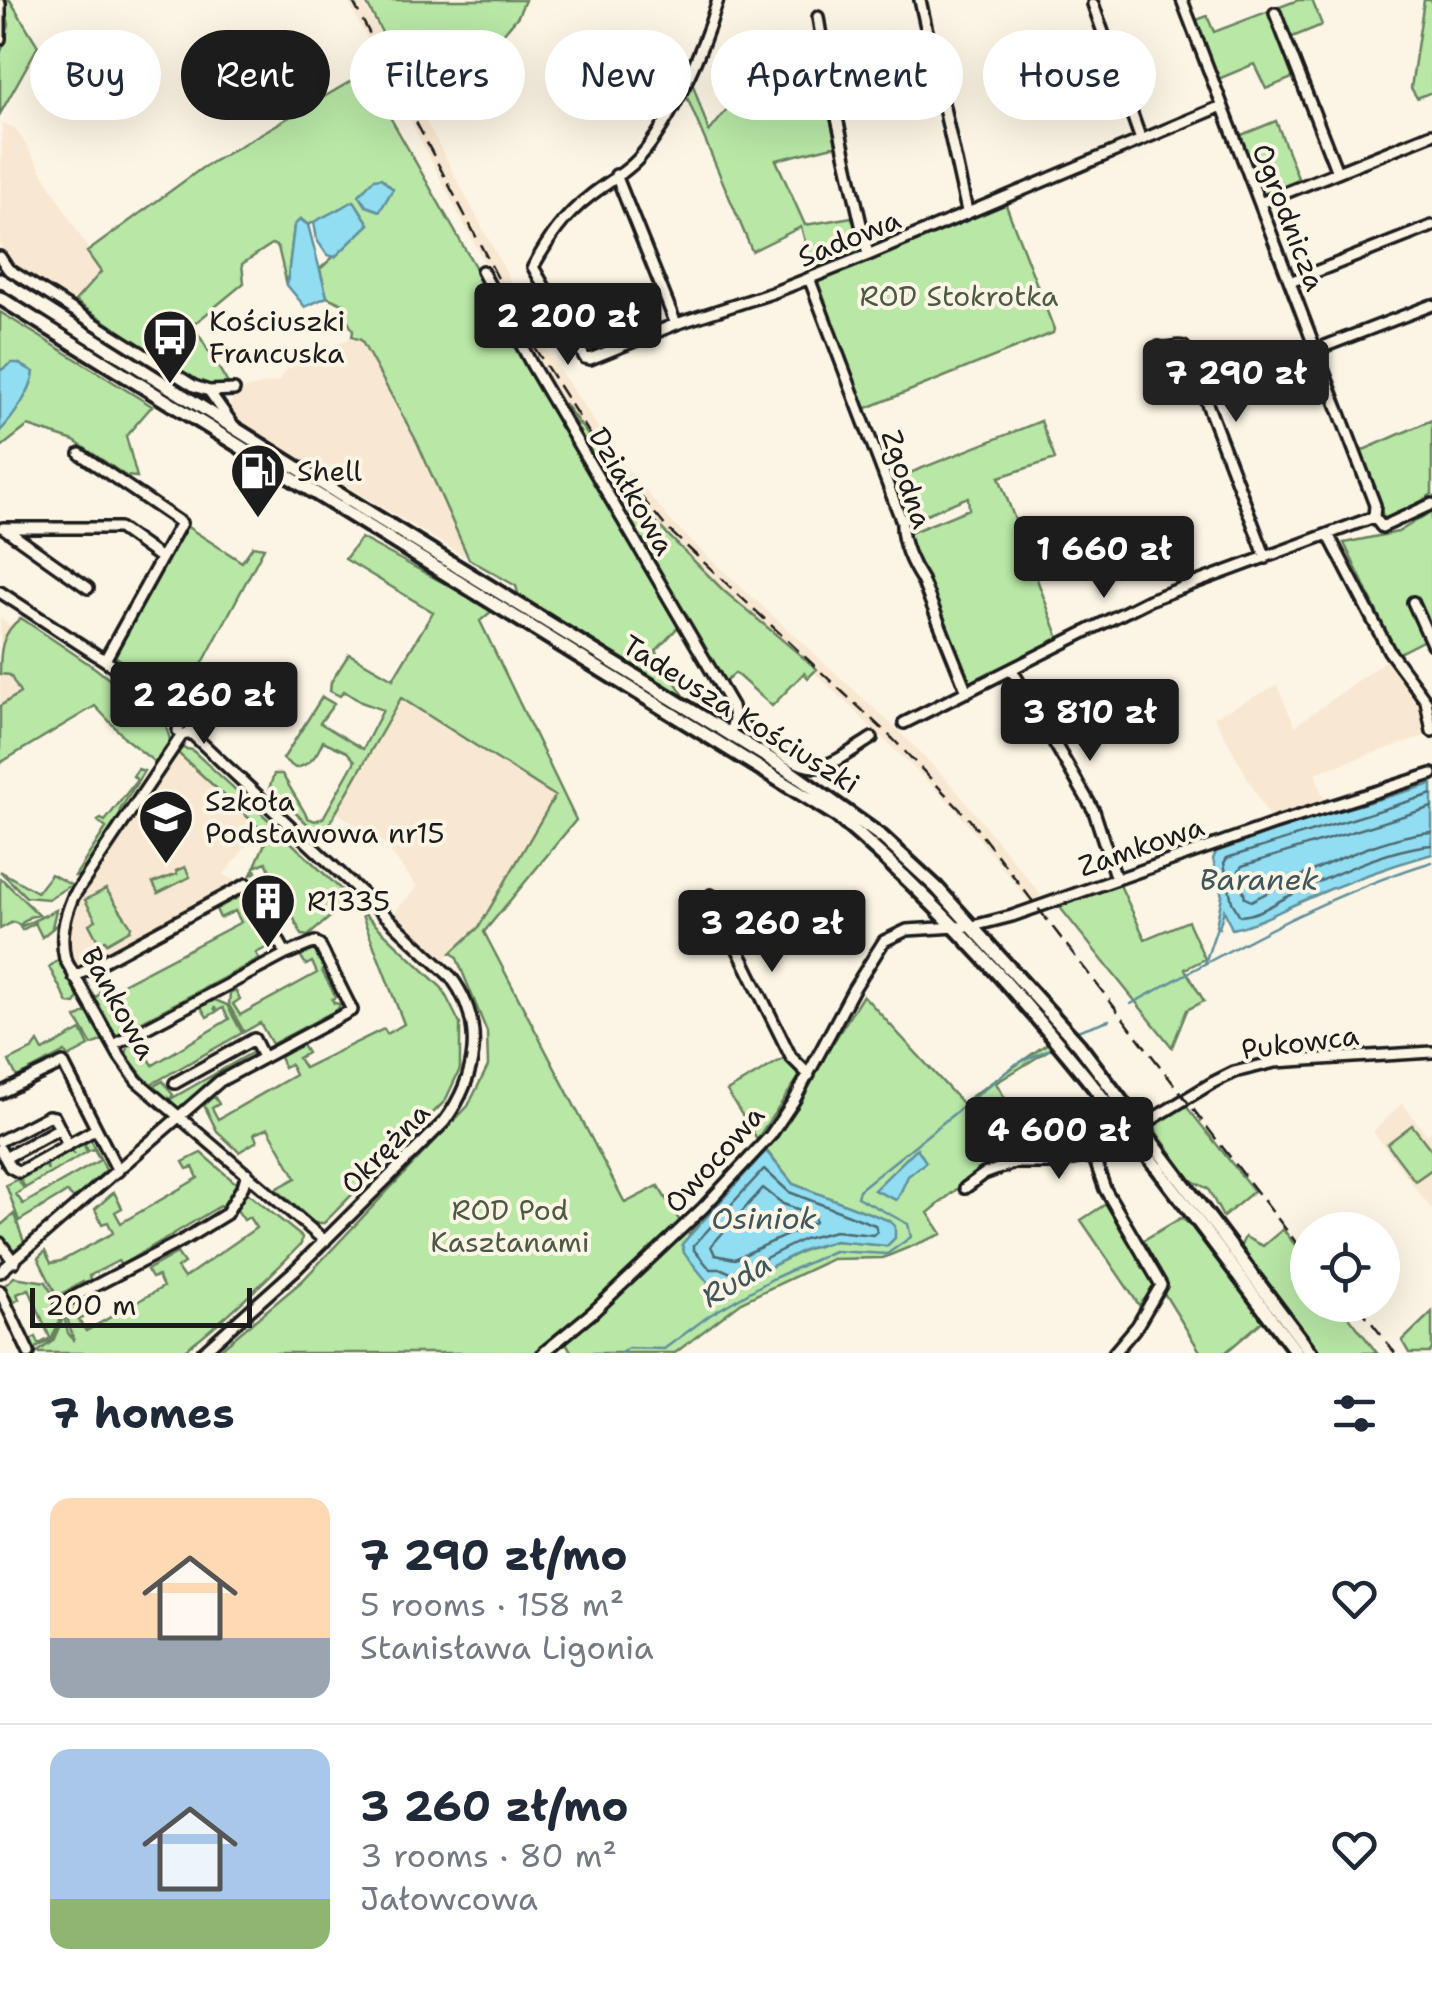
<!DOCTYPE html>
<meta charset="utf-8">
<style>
body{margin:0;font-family:"Shantell Sans",sans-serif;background:#f6f6f7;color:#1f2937;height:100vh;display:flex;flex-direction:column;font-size:38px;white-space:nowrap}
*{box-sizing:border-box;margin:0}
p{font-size:32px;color:#747a83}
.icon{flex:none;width:55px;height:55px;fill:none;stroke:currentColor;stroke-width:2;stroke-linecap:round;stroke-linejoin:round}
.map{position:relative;height:1353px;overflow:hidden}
.details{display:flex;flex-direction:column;background:#fff;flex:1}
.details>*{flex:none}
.top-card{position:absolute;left:30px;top:30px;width:1372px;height:90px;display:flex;gap:20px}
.tools{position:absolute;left:1290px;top:1212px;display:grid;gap:20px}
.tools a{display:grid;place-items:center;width:110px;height:110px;border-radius:50%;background:#fff;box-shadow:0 10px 40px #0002;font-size:50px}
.scale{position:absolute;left:30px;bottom:25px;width:222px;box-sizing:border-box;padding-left:10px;border:5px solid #1c1c1c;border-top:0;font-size:28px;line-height:35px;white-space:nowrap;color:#1c1c1c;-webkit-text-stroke:8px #fcf5e5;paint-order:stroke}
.price{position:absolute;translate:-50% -85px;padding:0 22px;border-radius:10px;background:#1c1c1c;color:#fff;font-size:32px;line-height:65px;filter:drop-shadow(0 2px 5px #0008)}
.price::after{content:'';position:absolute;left:50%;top:60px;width:30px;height:22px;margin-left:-15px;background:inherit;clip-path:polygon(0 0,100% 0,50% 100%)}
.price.active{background:#222;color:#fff}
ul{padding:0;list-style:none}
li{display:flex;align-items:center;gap:30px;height:250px;padding:0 50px}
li+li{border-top:2px solid #e0e1e3}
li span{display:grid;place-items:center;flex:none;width:280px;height:200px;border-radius:20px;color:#555}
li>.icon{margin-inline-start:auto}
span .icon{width:120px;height:120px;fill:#fffc;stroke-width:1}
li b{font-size:42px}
h2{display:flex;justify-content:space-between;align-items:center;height:120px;padding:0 50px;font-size:42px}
.pill{padding:0 35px;border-radius:45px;background:#fff;box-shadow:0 10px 40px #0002;font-size:35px;line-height:90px}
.pill.active{background:#1c1c1c;color:#fff}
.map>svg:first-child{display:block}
.built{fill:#f9e8d1}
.green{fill:#b8e7a6;stroke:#6a8261;stroke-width:2.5}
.water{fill:#91ddf1;stroke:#62909c;stroke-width:2.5}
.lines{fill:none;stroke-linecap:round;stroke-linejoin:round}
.shore{stroke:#4b6971;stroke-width:2.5}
.stream{stroke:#62909c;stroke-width:2.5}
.minor-casing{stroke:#1c1c1c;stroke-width:16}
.major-casing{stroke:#1c1c1c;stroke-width:19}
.minor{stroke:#fcf5e5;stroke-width:9}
.major{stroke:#fcf5e5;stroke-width:11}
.rail{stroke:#1c1c1c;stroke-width:2.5;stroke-dasharray:15 8;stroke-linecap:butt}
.labels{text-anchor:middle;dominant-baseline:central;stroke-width:8;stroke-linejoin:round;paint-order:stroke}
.street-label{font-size:28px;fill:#1c1c1c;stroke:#fcf5e5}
.park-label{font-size:28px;fill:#4b5945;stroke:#fcf5e5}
.poi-label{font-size:28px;fill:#1c1c1c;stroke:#fcf5e5;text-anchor:start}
.water-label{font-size:30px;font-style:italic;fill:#3f565c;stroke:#fcf5e5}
</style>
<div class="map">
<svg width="1432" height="1353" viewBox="0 0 1432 1353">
<rect width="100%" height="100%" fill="#fcf5e5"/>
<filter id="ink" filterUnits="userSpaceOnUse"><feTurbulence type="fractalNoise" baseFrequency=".01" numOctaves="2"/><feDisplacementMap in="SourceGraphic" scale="20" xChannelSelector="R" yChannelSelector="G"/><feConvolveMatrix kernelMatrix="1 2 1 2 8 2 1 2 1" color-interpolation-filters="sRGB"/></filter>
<g filter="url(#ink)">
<path class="built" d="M347,0H362L551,357L623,464L673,523L706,555L899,731L952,785L1041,895L1030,903L953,806L813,671L724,591L645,512L615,475L564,403L498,289Z
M2,123L15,128L28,148L101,271L75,301L11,266L0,243Z
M352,337L361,340L417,442L469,559L237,421L228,409L236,391L278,381L286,370Z
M0,618L45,649L29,702L0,720Z
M1386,660L1422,702L1428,735L1315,773L1324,800L1269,817L1214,717L1277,685L1295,726Z
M401,698L557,791L479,927L442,961L391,916L417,887L382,841L334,811Z
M176,752L186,757L260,830L224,874L235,881L80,966L73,963L68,929L75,905Z
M1402,1103L1427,1134L1432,1131V1210L1373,1132Z"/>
<path class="green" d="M4,0H10L38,46L0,114V55L9,25Z
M365,0H525L518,16L476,66L441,120L422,109Z
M1298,0H1312L1322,25L1290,38L1304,73L1266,89L1254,64L1216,80L1194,21L1207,16L1214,32Z
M1424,0H1432V92L1417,98L1411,88Z
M365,73L679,626L656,651L686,699L519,597L516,586L469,559L417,442L361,340L352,337L353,331L343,312L345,305L327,297L320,269L369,224L355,202L308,225L301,219L294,226L287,285L278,247L272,244L242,264L244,283L193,325L229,385L201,386L75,301L101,272L87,252L202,168Z
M745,77L758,118L827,100L837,145L776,160L805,225L852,217L863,253L808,273L800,253L806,245L801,227L752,251L686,95L692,82L709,132L730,106L722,92Z
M1276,121L1300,183L1262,196L1239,136Z
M1004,200L1054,329L1053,333L862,410L817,289L818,282Z
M599,288L606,311L569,328L557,307Z
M0,312L152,406L126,436L137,477L126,476L74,441L28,426L0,448Z
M564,403L645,512L724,591L817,669L808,678L804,673L772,706L735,673L724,683L638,538Z
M1432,420V494L1392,520L1384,519L1361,451Z
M1041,421L1055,459L999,477L1060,641L968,684L907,534L969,509L968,497L907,522L892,480Z
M1432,511V636L1397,654L1344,543L1398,532Z
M186,526L242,562L253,546L264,548L181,704L115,656Z
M361,538L493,610L480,621L576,820L484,932L625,1203L658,1186L681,1223L602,1298L535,1353H216L302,1281L468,1106L488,1066L487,1032L456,956L451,953L479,927L555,796L401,698L322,837L269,789L274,774H282L308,818L315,821L323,818L355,761L347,752L323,741C317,755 311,765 295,768L283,759L322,697L334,704L320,723L363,749L383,710L361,702L344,691L340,696L330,691L331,682L349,654L393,679L433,612L345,559Z
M21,618L95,668L165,723L171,743L157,764L127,740L95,706L0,763V706L20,693L10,675L0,674C0,651 1,633 21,618Z
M182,748L192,750L272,823L265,833L178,753Z
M138,769L144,771L120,810L122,815L82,876H75L106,828L98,821L101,819L105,821L137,780L133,776Z
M279,831L351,899L308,936L302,935L266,862L254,867L256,872L251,875L270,832L277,835Z
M185,867L190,877L158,893L153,883L177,874L176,871Z
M0,871L37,892L51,874L71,885L48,899L26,897Z
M0,879L3,880L39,915L29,917L20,925L13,922L0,929Z
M1120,885L1145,939L1188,921L1205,959L1185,969L1204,1001L1187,1010L1172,1047L1058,905Z
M106,889L131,926L130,930L107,943L105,940L99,943L89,924L96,920L85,900Z
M243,895L249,898L272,945L256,953L259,959L127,1029L128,1032L115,1035L94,998L100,994L98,988L104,983L109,991L241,922L235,911L220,918L216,909Z
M56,910L52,927L58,924L42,937L35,923L22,930L20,927Z
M360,910L442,988L460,1024V1069L445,1101L324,1223H314L276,1189L296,1178L268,1128L254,1134L257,1141L239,1152L217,1131L204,1105L214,1096L219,1104L212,1108L218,1119L295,1075L290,1064L284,1067L280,1057L302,1045L307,1053L298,1058L304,1068L384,1029L387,1034L404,1024Z
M312,948L326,965L322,971L336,997L332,999L334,1003L340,1004L338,1009L272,1044L260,1023L244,1032L229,1005L230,993L235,990L240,999L233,1004L240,1015L317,973L312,962L306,965L300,955Z
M59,959L78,997L75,1004L68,1003L49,967Z
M863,995L962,1103L1048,1043L1052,1048L996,1083L1040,1158L992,1160L928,1213L942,1234L883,1258L832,1259L743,1301L675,1353H572L565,1341L592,1320L715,1205L689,1235L709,1284L720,1278L727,1288L807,1249L835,1241L887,1246L890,1221L793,1184L766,1150Z
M215,1000L227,1005L242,1033L150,1085L126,1055L128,1046L146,1036L153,1050L146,1054L153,1065L229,1019L223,1008L217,1011L214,1007L216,1012L207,1017L201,1007Z
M87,1012L103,1040L92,1045L76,1018Z
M81,1030L89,1046L68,1057L65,1052L17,1077L9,1061L33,1049L38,1042L43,1051Z
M255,1051L257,1054L215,1075L182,1108H178L152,1087L163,1081L173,1095L169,1100Z
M788,1056L801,1074L757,1139L727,1091Z
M1186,1106L1254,1191L1223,1217L1208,1189L1191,1180L1157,1133L1155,1126L1158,1121Z
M1412,1125L1432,1151V1169L1415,1181L1387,1144Z
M91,1140L106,1170L74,1199L67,1192L19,1221L6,1185L18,1179L24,1189L16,1194L23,1204L100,1160L94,1149L88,1151L84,1143Z
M83,1143L87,1152L25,1188L20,1178L28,1173L30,1176L29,1173L44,1164L48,1170L46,1164L70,1150L74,1155L72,1150Z
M201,1153L238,1185L226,1208L220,1206L121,1265L118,1261L89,1276L92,1283L87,1288L83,1282L57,1296L38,1258L45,1251L51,1263L61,1261L113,1233L108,1222L102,1224L95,1209L114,1192L122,1208L115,1212L121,1223L198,1178L193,1167L187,1169L183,1162Z
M246,1192L302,1237L301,1244C264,1283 224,1320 181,1353H36L53,1341L64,1316L68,1333L74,1341L66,1314L81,1305L87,1316L79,1320L86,1331L163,1287L158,1276L152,1278L147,1270L177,1253L184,1263L177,1268L184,1278L256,1228L249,1217L244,1220L237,1210Z
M1109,1202L1140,1242L1181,1218L1192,1226L1265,1319L1225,1353H1201L1159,1285L1139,1305L1081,1220Z
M14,1214L24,1242L13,1251L0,1235V1226Z
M1283,1229L1307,1261L1308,1305H1340L1377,1353H1318L1240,1247L1245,1237L1263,1246Z
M14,1277L46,1282L63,1314L51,1340L34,1349L30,1340L36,1337L39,1344L50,1338L29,1289L17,1294L19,1299L13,1303L5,1285Z
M1432,1312V1349L1429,1353H1409L1402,1341Z"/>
<path class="water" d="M381,178L393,189L380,211L366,206L359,195L374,179Z
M354,201L369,224L335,257L327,255L317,240L314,222Z
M300,219L308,225L327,297L305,307L287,285L294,226Z
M11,363H18L34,372C32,390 13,418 0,431V371Z
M1432,784V854C1386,867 1342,883 1298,903C1275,913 1257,924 1232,929L1224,910L1219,928L1216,926L1222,896L1213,859L1216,852L1303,821Z
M917,1148L926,1162L908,1176L898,1198L896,1200L874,1190Z
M766,1151L793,1184L890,1221L895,1226V1238L887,1246L835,1241L806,1249L726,1289L720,1278L709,1284L684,1253L682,1244Z"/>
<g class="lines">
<path class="shore" d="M1432,794L1227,858L1224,863L1232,902L1240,916C1259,915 1274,903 1291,895C1333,875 1386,849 1432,845
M1432,807L1242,866L1239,871L1245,898L1251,901C1298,877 1381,835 1432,832
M764,1169L789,1192L875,1225L877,1232L873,1235L835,1231L804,1239L733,1274L722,1269H710L694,1250V1245Z
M763,1188L783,1204L814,1215L815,1222L735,1259L715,1255L711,1246Z"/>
<path class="stream" d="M1205,963L1217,927
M1131,1004C1229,951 1324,895 1432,862
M1077,1031L1109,1020
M621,1353L628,1348L664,1349L710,1315L772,1279L834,1251L887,1254L911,1237L908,1224L857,1197L859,1190L1016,1064L1052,1048"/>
<g class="minor-casing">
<path id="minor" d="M718,0C703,49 673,120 639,158C626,173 606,183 590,196C564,216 549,238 533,267L585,358L590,359L676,324L772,293L868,255L1222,106
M920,0L967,211
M0,4V39
M1093,4L1141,140
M1275,13L1337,172
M818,17L827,74L868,255
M616,175L676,324
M1260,203L1432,134
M0,257L8,269L194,386L209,391L234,390
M482,271L532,365L732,706L734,719L730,734
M809,278L902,522C901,542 912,565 922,580L967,692
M1290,282L1432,226
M1159,347C1168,350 1175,344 1184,347L1188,354L1266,558
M1315,350L1432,305
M209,391L236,429
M80,454L181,523L105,660
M1374,517L1382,527L1432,504
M3,528H119L161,558
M5,529L88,588
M1329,536L1389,651L1426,701L1432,731
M0,592L115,667L180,722H190L191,733L182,735L178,731L180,722
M1413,602L1432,644
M1012,670L1094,811L1116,879
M734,719C754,731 791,768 816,767C833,766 857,747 872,738
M904,723L1149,600L1374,517L1375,505L1182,0
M191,733L451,977C486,1024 477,1077 444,1122L295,1270L202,1353
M182,735L73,897C64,918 60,937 65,959L120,1057L137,1081L325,1241
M711,895L791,1057L809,1075
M74,977L247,884L286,954L114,1045
M175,1083L254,1039L263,1057
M0,1093L63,1063L118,1171
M0,1141L48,1116L54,1117L68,1145
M0,1149L10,1167L19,1172L96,1129
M1093,1155L1105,1189L1161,1285L1137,1326L1114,1353
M5,1158L60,1128
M965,1188L984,1174L1014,1163H1053L1093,1155L1212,1083L1234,1072L1275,1062L1432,1052
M0,1243L14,1262
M0,1272L220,1081L352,1010L320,946L315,942L286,954
M0,1291L29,1353
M60,1304L187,1238L226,1214L243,1186L247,1173
M543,1353L593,1312L703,1208L770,1136L795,1099L853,990L884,941L907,930L973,926L1012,916L1274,824L1432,774"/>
</g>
<g class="major-casing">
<path id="major" d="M0,280L339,494L788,770L882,837L937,888L1079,1045L1311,1353
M0,298L837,816C1018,969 1154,1165 1297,1353"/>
</g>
<use href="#minor" class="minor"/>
<use href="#major" class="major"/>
<path class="rail" d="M352,0L534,347L595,442L667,528L893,739L970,820L1308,1258
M1358,1305L1395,1353"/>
</g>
</g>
<defs>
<g id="bus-pin" transform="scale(2.875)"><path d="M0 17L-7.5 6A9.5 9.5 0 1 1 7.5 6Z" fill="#1c1c1c" stroke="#fcf5e5"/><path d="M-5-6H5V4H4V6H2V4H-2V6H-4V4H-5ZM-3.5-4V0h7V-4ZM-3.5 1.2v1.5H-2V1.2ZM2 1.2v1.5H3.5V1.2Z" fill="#fff"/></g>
<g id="fuel-pin" transform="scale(2.875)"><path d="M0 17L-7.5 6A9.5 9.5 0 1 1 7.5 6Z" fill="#1c1c1c" stroke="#fcf5e5"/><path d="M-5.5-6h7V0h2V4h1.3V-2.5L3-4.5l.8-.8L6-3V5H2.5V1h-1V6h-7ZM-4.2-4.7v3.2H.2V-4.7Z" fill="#fff"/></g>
<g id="school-pin" transform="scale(2.875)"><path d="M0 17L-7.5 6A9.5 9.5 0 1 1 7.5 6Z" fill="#1c1c1c" stroke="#fcf5e5"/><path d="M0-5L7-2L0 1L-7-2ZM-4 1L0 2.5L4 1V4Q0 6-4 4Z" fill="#fff"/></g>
<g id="building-pin" transform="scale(2.875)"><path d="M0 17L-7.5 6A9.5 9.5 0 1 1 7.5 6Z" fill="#1c1c1c" stroke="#fcf5e5"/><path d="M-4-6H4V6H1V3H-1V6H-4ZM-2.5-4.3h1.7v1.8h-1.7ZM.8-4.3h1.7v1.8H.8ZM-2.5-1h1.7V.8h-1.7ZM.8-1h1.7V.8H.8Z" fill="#fff"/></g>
</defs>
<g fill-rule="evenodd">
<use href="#bus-pin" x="170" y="337"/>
<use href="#fuel-pin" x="258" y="471"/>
<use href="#school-pin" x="166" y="817"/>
<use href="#building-pin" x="268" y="901"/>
</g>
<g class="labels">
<g class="street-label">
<text transform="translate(1289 217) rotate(69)">Ogrodnicza</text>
<text transform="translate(849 238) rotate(-22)">Sadowa</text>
<text transform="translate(907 479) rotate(71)">Zgodna</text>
<text transform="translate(632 491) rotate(60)">Działkowa</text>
<text transform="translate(741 714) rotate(32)">Tadeusza Kościuszki</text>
<text transform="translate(1141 846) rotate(-19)">Zamkowa</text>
<text transform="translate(119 1003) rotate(61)">Bankowa</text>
<text transform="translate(1300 1042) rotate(-7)">Pukowca</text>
<text transform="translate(385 1148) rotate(-46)">Okrężna</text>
<text transform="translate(714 1159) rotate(-48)">Owocowa</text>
</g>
<g class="park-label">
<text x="959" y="296">ROD Stokrotka</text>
<text x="510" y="1210">ROD Pod<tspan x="510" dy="32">Kasztanami</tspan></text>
</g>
<g class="poi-label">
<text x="209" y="321">Kościuszki<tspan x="209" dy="32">Francuska</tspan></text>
<text x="297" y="471">Shell</text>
<text x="205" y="801">Szkoła<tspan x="205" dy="32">Podstawowa nr15</tspan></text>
<text x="307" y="901">R1335</text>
</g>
<g class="water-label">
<text x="1259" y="879">Baranek</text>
<text x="764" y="1218">Osiniok</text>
<text transform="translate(736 1280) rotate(-31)">Ruda</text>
</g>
</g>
</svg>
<div class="tools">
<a><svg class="icon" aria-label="locate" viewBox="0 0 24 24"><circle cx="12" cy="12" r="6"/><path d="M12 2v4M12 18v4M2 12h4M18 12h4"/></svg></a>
</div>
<div class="scale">200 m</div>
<b class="price" style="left:568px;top:368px">2 200 zł</b>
<b class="price active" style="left:1236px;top:425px">7 290 zł</b>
<b class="price" style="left:1104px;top:601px">1 660 zł</b>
<b class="price" style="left:204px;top:747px">2 260 zł</b>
<b class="price" style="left:1090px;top:764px">3 810 zł</b>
<b class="price" style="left:772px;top:975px">3 260 zł</b>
<b class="price" style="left:1059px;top:1182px">4 600 zł</b>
<div class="top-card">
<a class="pill">Buy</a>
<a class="pill active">Rent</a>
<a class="pill">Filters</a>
<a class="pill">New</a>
<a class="pill">Apartment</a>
<a class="pill">House</a>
</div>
</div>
<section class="details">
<h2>7 homes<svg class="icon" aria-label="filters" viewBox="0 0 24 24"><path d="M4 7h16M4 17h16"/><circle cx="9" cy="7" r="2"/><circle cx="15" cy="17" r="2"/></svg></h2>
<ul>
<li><span style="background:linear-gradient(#ffd9b3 70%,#9aa5b1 0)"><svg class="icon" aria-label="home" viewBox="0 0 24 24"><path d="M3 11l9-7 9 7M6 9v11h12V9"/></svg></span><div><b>7 290 zł/mo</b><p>5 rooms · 158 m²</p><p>Stanisława Ligonia</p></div><svg class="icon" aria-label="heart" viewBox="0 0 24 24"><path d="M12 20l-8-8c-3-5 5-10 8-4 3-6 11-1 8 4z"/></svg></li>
<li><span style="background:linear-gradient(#a9c7e8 75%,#8fb573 0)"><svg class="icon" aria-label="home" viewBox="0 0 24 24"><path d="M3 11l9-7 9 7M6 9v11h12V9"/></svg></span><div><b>3 260 zł/mo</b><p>3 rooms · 80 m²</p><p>Jałowcowa</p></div><svg class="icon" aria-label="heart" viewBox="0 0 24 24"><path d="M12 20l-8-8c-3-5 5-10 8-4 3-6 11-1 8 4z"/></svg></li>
</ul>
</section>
